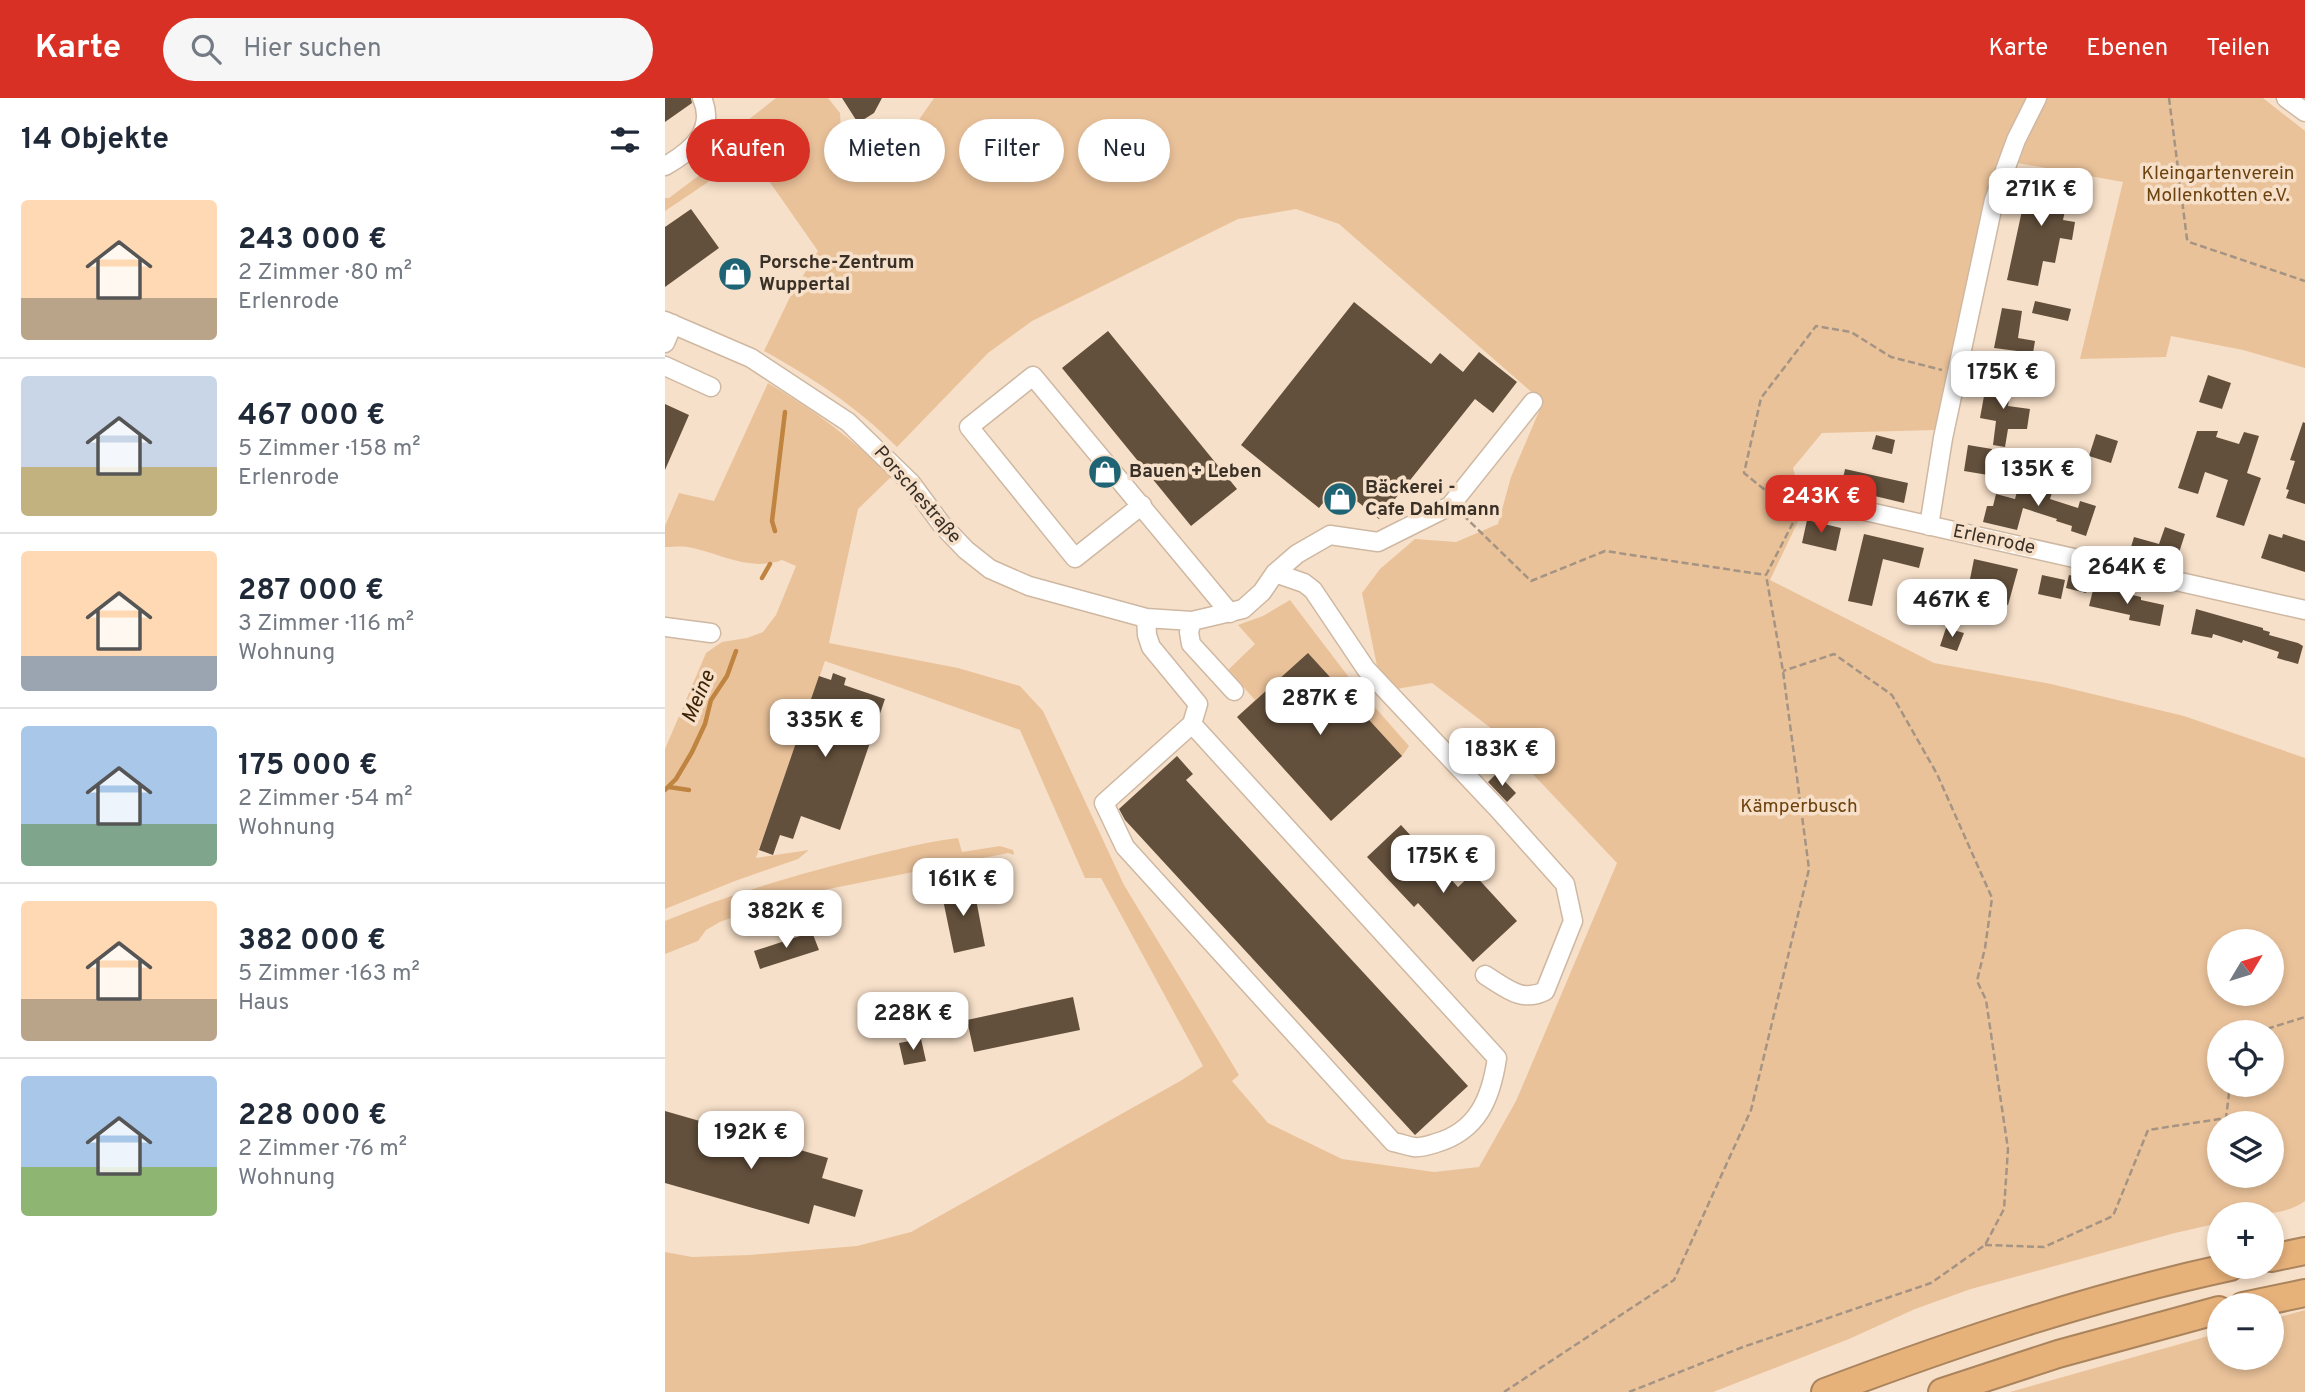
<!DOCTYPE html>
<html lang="de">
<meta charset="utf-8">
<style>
body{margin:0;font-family:Overpass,sans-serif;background:#f6f6f7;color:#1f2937;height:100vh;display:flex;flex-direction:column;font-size:26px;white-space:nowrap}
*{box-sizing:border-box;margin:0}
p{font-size:23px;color:#747a83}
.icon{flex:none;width:38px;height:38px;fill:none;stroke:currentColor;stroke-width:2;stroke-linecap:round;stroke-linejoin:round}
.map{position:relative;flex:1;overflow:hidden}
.details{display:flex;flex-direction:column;background:#fff;width:665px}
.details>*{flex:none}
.hud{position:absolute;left:21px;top:21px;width:665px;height:63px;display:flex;gap:14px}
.needle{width:46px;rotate:52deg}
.fabs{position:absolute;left:1542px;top:831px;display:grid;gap:14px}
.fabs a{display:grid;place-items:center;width:77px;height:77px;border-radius:50%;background:#fff;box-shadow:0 4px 10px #0003;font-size:35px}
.price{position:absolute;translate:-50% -60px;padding:0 16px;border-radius:14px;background:#fff;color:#222;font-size:23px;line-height:46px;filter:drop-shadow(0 2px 4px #0008)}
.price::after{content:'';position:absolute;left:50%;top:42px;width:21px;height:16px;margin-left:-10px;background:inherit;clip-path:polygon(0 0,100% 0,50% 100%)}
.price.selected{background:#d93025;color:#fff}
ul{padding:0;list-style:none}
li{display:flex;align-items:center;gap:21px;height:175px;padding:0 21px}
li+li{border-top:2px solid #e0e1e3}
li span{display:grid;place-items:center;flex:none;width:196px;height:140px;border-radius:7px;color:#555}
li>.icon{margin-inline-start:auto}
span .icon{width:84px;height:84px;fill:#fffc;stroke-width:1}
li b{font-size:30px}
h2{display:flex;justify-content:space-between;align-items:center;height:84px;padding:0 21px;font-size:30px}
.pill{padding:0 24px;border-radius:32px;background:#fff;box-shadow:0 4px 10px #0003;font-size:24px;line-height:63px}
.pill.selected{background:#d93025;color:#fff}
header{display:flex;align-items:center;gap:42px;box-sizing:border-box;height:98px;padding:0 35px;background:#d93025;color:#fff}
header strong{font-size:33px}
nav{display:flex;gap:38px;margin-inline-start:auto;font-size:24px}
.search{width:490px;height:63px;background:#f6f6f7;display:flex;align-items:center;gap:18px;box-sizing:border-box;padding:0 24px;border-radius:38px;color:#747a83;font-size:26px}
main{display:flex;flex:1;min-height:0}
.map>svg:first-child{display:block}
.green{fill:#eac29a;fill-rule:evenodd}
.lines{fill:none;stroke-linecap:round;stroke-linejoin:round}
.stream{stroke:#c08441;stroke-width:4.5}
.building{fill:#63503c}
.minor-casing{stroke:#cfb8a2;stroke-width:21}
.highway-casing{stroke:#aa845d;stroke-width:30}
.path{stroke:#a59483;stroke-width:2.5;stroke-dasharray:7 3.5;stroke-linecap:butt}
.minor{stroke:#fff;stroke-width:18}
.highway{stroke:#e7b17a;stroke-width:26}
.labels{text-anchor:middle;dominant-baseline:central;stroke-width:7;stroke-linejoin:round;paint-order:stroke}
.park-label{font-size:19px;fill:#6c420f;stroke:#f7e0c9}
.poi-label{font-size:19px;font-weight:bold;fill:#393027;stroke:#f7e0c9;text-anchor:start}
.street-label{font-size:19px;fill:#393027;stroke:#f7e0c9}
.water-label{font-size:21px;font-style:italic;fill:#3c2305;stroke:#f7e0c9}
</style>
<header>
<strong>Karte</strong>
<div class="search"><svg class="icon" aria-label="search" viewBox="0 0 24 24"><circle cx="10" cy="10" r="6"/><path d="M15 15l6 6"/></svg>Hier suchen</div>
<nav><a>Karte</a><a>Ebenen</a><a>Teilen</a></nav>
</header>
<main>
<section class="details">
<h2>14 Objekte<svg class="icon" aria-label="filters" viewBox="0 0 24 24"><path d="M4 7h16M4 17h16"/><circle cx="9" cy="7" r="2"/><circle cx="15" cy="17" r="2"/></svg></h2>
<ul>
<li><span style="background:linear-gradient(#ffd9b3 70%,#b9a48a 0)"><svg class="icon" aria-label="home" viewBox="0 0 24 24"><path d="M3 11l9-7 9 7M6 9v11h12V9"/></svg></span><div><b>243 000 €</b><p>2 Zimmer · 80 m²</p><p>Erlenrode</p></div></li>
<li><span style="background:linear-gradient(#c9d6e8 65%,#c2b280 0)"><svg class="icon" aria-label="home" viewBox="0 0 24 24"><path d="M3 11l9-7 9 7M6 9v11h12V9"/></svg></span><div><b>467 000 €</b><p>5 Zimmer · 158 m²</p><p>Erlenrode</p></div></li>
<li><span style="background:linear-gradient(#ffd9b3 75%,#9aa5b1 0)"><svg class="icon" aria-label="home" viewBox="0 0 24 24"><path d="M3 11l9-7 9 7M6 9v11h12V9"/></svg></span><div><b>287 000 €</b><p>3 Zimmer · 116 m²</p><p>Wohnung</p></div></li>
<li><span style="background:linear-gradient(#a9c7e8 70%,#7fa58c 0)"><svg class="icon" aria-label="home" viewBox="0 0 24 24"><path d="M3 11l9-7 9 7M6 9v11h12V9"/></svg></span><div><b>175 000 €</b><p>2 Zimmer · 54 m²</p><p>Wohnung</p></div></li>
<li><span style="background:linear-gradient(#ffd9b3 70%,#b9a48a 0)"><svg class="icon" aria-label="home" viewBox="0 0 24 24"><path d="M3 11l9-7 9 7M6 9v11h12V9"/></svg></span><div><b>382 000 €</b><p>5 Zimmer · 163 m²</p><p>Haus</p></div></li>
<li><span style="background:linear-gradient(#a9c7e8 65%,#8fb573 0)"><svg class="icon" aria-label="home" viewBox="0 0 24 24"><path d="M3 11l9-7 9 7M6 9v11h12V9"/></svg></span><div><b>228 000 €</b><p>2 Zimmer · 76 m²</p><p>Wohnung</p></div></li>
</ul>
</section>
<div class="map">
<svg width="1640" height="1294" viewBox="0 0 1640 1294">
<rect width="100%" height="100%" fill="#f7e0c9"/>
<path class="green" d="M111,0H163L175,15L176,33L218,74L269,0H1368L1320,99L1272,332L1157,335L1128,370L1139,411L1105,482L1269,565L1386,586L1519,618L1640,660V1103C1617,1120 1581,1116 1554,1116V1125L1510,1135L1306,1191L1250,1211L1184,1241L1048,1294H0V1154L27,1159L84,1157L192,1148L246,1134L517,982L538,968L436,780H420L355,632L160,563L91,760L144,752L133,761L70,783L0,811V651L41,555L57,544L82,540L98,534L111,517L131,468L117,462C85,474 54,455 23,449C15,448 7,449 0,449V428L14,395L49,403L103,285C149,312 188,341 226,379L193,411L164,545L293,570L355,588L378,613L459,787L574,977L567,983L603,1025L677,1061L769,1074L814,1069L851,1003L952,765L865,673L861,657L767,585L731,591L712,568L697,495L715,471L750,441L791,444L833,426L846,379L878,304L674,126L631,111L573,121L367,223L323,255L232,349C192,309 148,280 99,253L125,199L153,153L85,56L0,113V100H4L77,45L69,33ZM1554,844H1606V896H1554ZM1554,934H1606V987H1554ZM1554,1026H1606V1078H1554Z
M1379,0H1598L1640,33V270L1578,252L1506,238L1501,259L1415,261L1458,84L1353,65Z
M625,502L686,582L744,648L737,658L666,723L572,619L590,602L563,572L590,546L573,527L598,518Z
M293,740L297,754L335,748L348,752L349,757L343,755L119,800L55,824L41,832L33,843L0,856V823C58,799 117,781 178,765C217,755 254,745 293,740Z
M1640,1212V1294H1345L1554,1235V1260H1606L1607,1221Z"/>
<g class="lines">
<path class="stream" d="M110,433L107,423L120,314
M97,480L105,466
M4,689L24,692
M0,692L11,681L27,654L40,626L46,602L62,578L71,553"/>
</g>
<path class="building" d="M0,0H26L27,5L0,24Z
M177,0H217L209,15L193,25Z
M1385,75L1407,80L1398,122L1410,124L1407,142L1395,140L1390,165L1378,163L1373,188L1342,182L1364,80L1383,84Z
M26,111L54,150L0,189V129Z
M1370,203L1406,211L1403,223L1367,215Z
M689,204L766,266L775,255L798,274L814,254L852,284L828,315L810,301L714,421L672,387L654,410L576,347Z
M1337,210L1357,213L1353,240L1370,243L1368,255L1329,250Z
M443,233L572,391L526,428L397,270Z
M1543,277L1566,285L1557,311L1534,304Z
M1327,280L1347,282L1343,308L1365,311L1362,331H1343L1340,349L1328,347L1331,323L1315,320L1321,287L1326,288Z
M0,306L24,317L0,372Z
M1638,324L1640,325V406L1621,400L1624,392L1621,391L1630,363L1625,362Z
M1532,333H1553L1551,339L1574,346L1579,334L1594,338L1582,375L1596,380L1579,428L1551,419L1563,382L1540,374L1533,396L1513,390Z
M1431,336L1453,343L1446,365L1424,358Z
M1211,337L1230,342L1227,356L1207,351Z
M1303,347L1327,351L1323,377L1299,373Z
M1180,371L1243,385L1239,405L1176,390Z
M1356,378L1389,388L1385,401L1413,410L1415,403L1431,408L1421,438L1406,433L1407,428L1391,423L1392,421L1358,410L1352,432L1318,424L1322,408H1328L1331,396L1350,401Z
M1142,422L1176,430L1171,453L1137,445Z
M1500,429L1520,436L1511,464L1466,449L1469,439L1494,446Z
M1199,436L1259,450L1254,470L1218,461L1207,508L1183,503Z
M1604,436L1617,440L1618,436L1640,443V474L1596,460Z
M1309,461L1353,471L1343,507L1322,502L1324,493L1310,489L1311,483L1305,481Z
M1377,477L1400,482L1396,501L1373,496Z
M1404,477L1426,482L1421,495L1401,490Z
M1429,488L1476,499V502L1499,507L1495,528L1464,522L1465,517L1424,508Z
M1531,511L1598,530V532L1605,534L1604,537L1633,545L1638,548L1633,566L1612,560L1614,554L1578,542L1577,545L1548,536L1547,540L1526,536Z
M1281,530L1299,535L1292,553L1275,548Z
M643,555L737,658L666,723L572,619Z
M168,575L181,580L179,587L220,601L175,732L136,718L128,741L115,737L108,757L94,752L154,578L166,582Z
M512,658L528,676L521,682L803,988L750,1037L460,722L454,711Z
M832,675L851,695L842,704L823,684Z
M736,727L793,789L808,775L852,823L808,864L753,805L749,809L702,759Z
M308,786L320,848L289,855L276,792Z
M147,834L154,852L95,871L89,853Z
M408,899L415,932L309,954L302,922Z
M256,941L261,963L239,967L234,945Z
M0,1013L163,1060L157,1080L198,1092L190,1119L149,1107L144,1126L0,1085Z"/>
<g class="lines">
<g class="minor-casing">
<path id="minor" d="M1621,0L1640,14
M0,68C27,53 51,32 37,0
M0,223L86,260L183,324L246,385L277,427L301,452L325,471L364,488L481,520L527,523L578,511L597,494L610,475L632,456L665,437L713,444L785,408L868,304
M0,245L8,226
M0,268L46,289
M1142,400L1640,512
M477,407L410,460L304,329L368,278L565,515
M1264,428L1278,340L1329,102L1351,42L1372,0
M610,475L639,485L648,492L701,571L834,712L900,786L908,823L880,893C857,905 841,890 820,877
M481,520L482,537L486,549L533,606L527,626L832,960C826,1000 813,1033 771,1045C764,1047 756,1050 749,1049C742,1048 735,1045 728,1044L460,749L439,705L527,626
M527,523L524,534L526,546L569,593
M0,529L46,535"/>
</g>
<g class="highway-casing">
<path id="highway" d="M1606,1160L1640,1153
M1578,1208L1640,1195
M1160,1294C1293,1244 1426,1199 1565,1169
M1277,1294L1393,1256L1554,1212"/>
</g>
<path class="path" d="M1504,0L1522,141L1524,144L1640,183
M798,417L866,483L940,453L1101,477
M1132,418L1079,375L1096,300L1151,228L1186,234L1226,259L1277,272
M1592,934L1640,919
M1320,1147L1379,1149L1448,1118L1483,1032L1561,1020L1565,987
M839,1294L1009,1182L1086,1012L1144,771L1118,573L1101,477L1133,415
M964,1294L1078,1249L1266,1185L1320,1147L1339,1111L1343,1051L1321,902L1312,883L1320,850L1327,800L1272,676L1227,597L1169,556L1118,573"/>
<use href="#minor" class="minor"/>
<use href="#highway" class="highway"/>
</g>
<defs>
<g id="shop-disc" transform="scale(1.75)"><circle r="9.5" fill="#1e6474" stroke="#f7e0c9"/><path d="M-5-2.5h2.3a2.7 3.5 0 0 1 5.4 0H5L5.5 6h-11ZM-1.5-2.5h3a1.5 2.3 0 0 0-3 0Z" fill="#fff"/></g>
</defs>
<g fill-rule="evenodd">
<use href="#shop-disc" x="70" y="176"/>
<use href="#shop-disc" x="440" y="374"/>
<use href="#shop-disc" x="675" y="401"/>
</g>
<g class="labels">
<g class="park-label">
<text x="1553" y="76">Kleingartenverein<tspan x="1553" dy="22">Mollenkotten e.V.</tspan></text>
<text x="1134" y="709">Kämperbusch</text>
</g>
<g class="poi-label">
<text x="94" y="165">Porsche-Zentrum<tspan x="94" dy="22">Wuppertal</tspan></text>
<text x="464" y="374">Bauen + Leben</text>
<text x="700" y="390">Bäckerei -<tspan x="700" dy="22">Cafe Dahlmann</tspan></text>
</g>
<g class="street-label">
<text transform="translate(252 397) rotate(49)">Porschestraße</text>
<text transform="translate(1329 442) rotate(12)">Erlenrode</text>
</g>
<g class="water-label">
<text transform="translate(34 599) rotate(-67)">Meine</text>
</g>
</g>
</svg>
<div class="fabs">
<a><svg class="needle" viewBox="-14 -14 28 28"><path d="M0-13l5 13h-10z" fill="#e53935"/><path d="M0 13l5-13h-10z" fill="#747a83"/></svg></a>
<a><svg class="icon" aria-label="locate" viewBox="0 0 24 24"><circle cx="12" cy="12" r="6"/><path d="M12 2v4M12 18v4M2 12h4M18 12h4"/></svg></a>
<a><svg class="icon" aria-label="layers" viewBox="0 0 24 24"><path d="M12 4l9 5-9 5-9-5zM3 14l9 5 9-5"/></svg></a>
<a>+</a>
<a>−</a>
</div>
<b class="price" style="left:1376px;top:130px">271K €</b>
<b class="price" style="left:1338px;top:313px">175K €</b>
<b class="price" style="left:1373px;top:410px">135K €</b>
<b class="price selected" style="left:1156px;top:437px">243K €</b>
<b class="price" style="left:1462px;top:508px">264K €</b>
<b class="price" style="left:1287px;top:541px">467K €</b>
<b class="price" style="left:655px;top:639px">287K €</b>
<b class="price" style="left:160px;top:661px">335K €</b>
<b class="price" style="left:837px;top:690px">183K €</b>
<b class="price" style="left:778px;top:797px">175K €</b>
<b class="price" style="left:298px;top:820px">161K €</b>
<b class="price" style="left:121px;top:852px">382K €</b>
<b class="price" style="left:248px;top:954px">228K €</b>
<b class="price" style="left:86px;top:1073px">192K €</b>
<div class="hud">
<a class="pill selected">Kaufen</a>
<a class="pill">Mieten</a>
<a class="pill">Filter</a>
<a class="pill">Neu</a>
</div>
</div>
</main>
